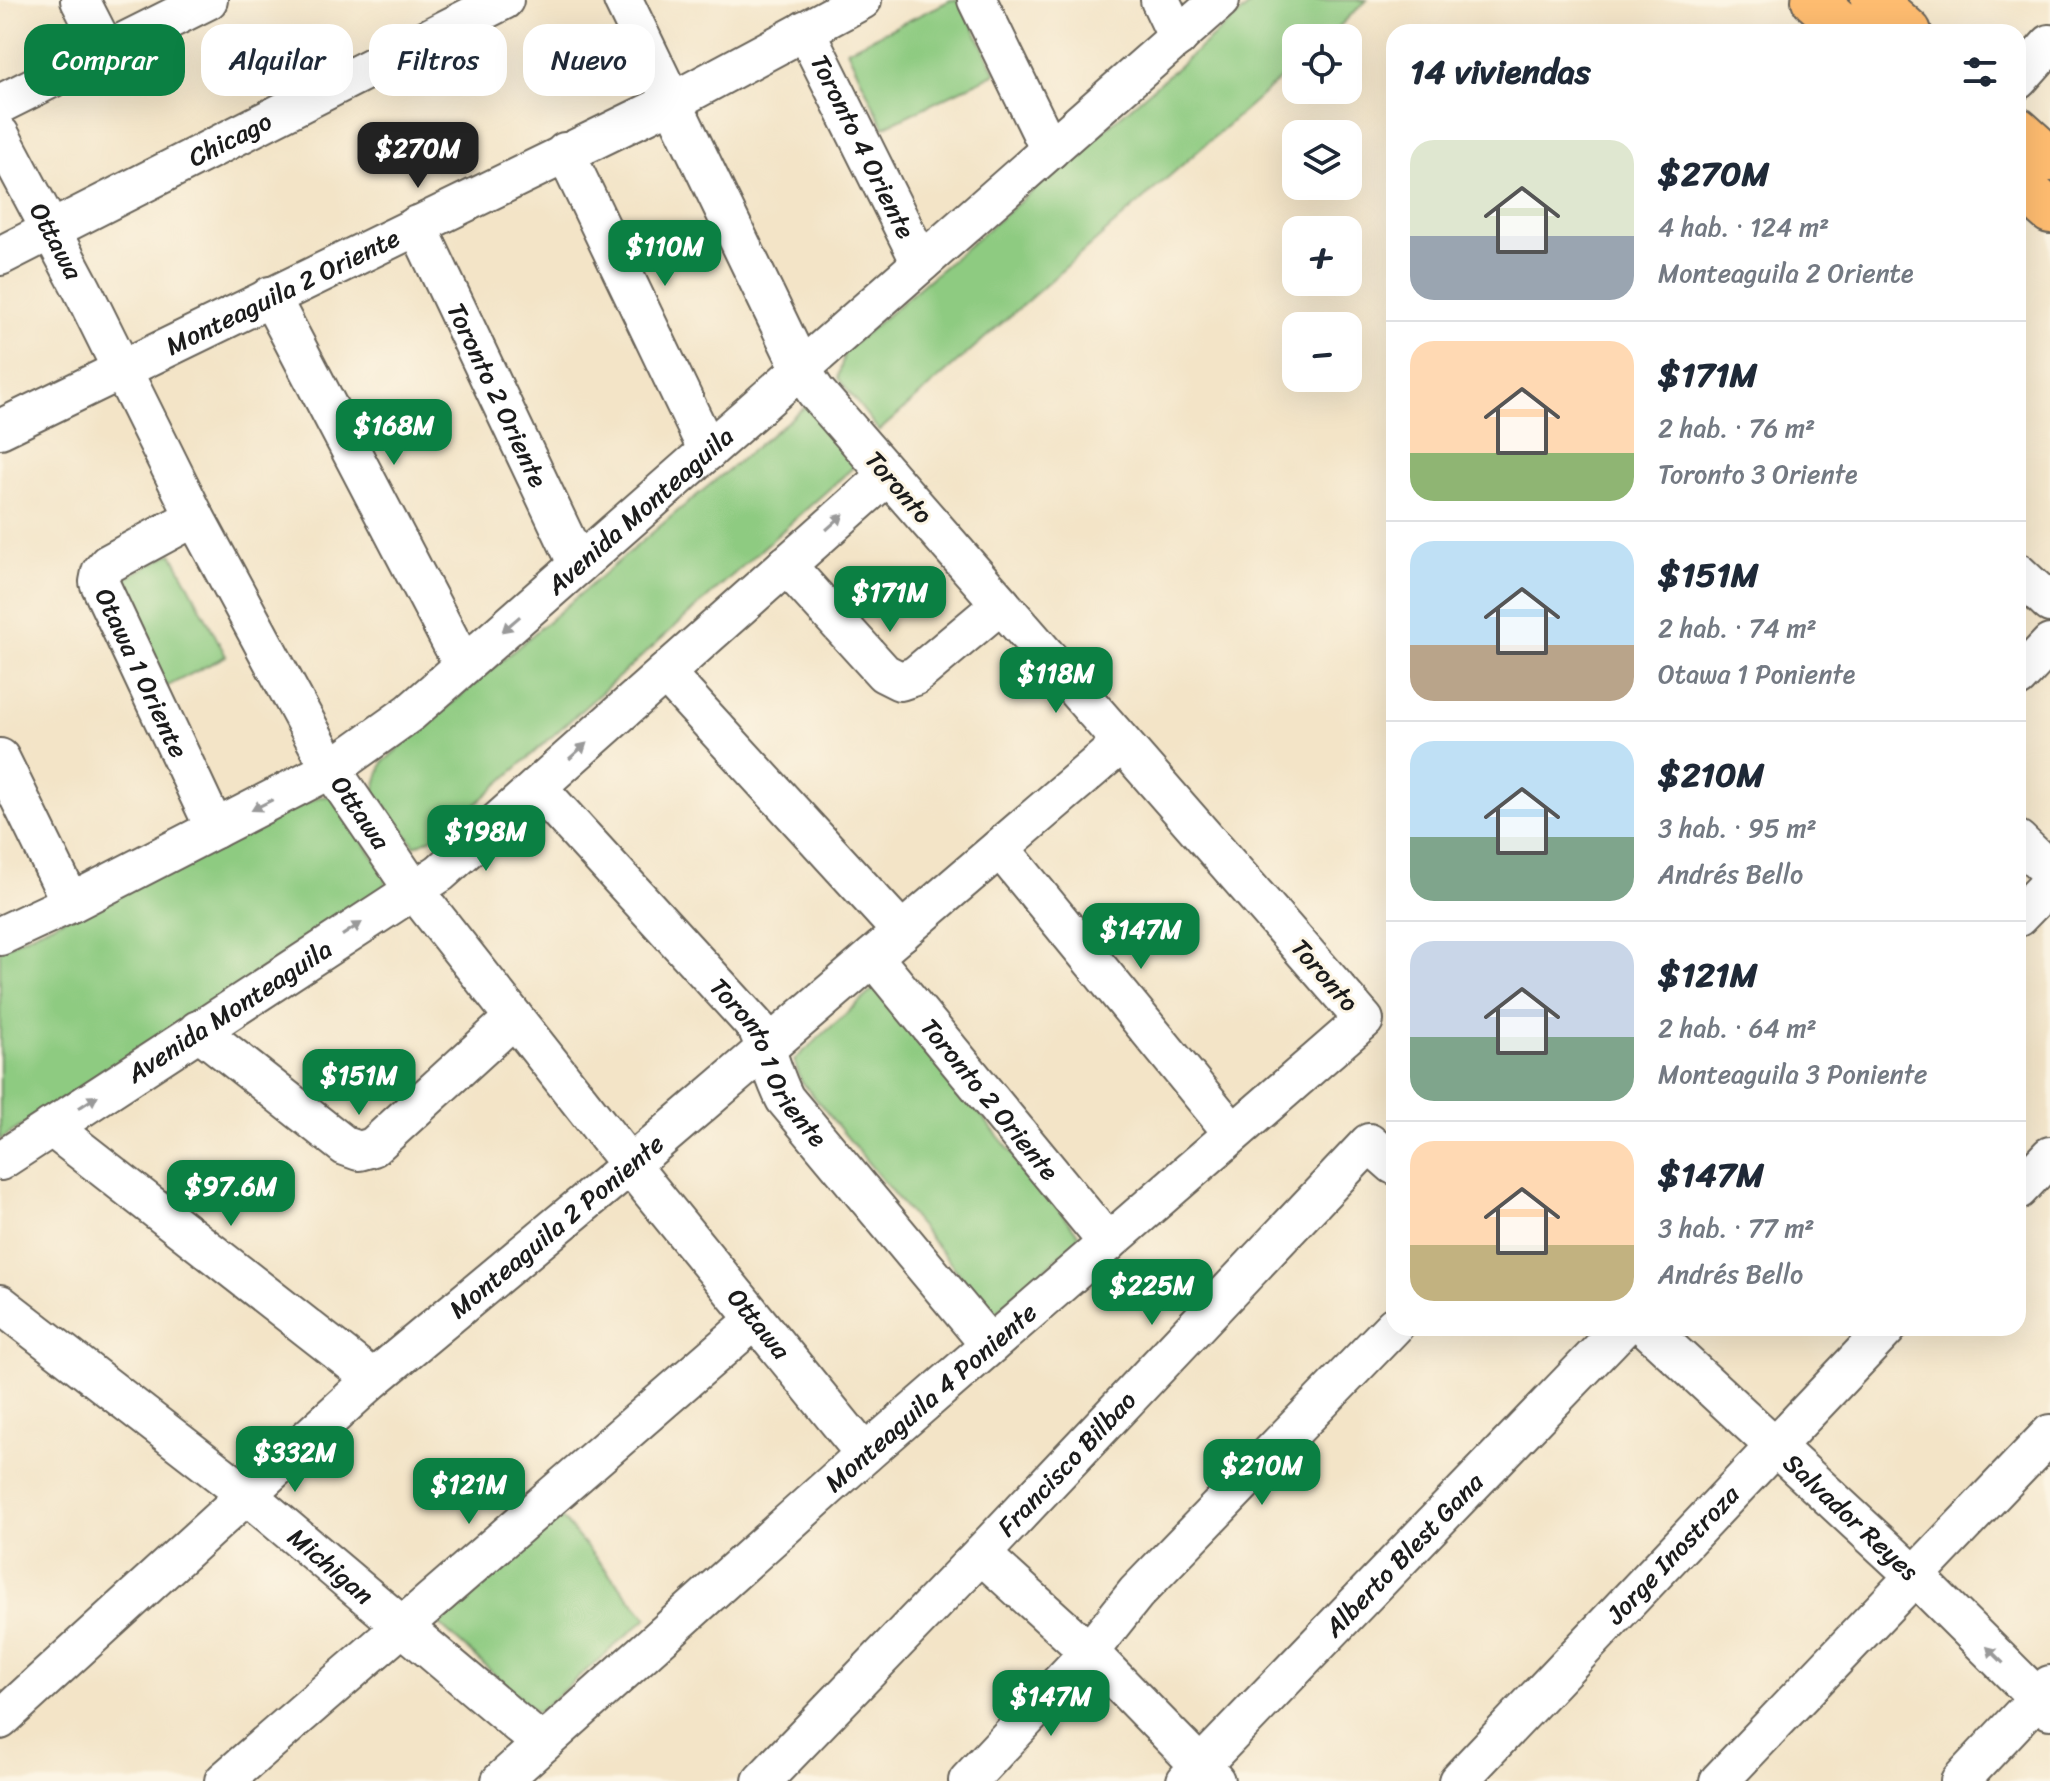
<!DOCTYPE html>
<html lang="es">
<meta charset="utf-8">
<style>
body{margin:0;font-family:Sriracha,sans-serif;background:#f6f6f7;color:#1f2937;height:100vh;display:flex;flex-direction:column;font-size:30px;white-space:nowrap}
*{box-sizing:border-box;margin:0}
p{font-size:26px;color:#747a83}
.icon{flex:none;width:44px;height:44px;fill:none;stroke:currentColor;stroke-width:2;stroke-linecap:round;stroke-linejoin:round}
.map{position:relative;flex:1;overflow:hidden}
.sheet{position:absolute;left:1386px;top:24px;width:640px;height:1312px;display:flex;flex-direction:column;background:#fff;border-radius:24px;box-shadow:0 8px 32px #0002}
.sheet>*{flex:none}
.guide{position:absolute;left:24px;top:24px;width:760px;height:72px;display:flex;gap:16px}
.controls{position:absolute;left:1282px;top:24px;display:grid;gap:16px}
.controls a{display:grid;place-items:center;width:80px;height:80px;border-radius:16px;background:#fff;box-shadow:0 8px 32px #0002;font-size:40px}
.price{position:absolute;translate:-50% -68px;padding:0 18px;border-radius:16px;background:#0b8043;color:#fff;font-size:26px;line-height:52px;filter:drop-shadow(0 2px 4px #0008)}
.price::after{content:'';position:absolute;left:50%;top:48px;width:24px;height:18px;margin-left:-12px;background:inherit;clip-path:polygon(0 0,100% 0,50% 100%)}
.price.selected{background:#222;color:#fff}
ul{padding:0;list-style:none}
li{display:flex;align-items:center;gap:24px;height:200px;padding:0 24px}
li+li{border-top:2px solid #e0e1e3}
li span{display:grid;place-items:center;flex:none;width:224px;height:160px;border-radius:24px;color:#555}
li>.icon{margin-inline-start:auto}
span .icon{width:96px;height:96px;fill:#fffc;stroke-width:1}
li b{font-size:34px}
h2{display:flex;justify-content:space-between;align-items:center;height:96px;padding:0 24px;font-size:34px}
.pill{padding:0 28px;border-radius:24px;background:#fff;box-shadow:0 8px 32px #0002;font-size:28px;line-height:72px}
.pill.selected{background:#0b8043;color:#fff}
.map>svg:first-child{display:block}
.green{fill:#8ecb81;stroke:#55744e;stroke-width:2}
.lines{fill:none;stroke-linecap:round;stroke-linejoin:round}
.minor-casing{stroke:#676258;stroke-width:42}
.major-casing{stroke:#676258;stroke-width:48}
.minor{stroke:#fff;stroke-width:38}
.major{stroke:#febc70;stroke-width:44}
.oneway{fill:#999}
.labels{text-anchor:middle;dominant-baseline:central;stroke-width:6;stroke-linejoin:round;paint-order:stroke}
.street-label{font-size:26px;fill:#1c1c1c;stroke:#fcf5e5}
</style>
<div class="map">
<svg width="2050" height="1781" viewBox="0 0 2050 1781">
<rect width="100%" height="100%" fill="#fcf5e5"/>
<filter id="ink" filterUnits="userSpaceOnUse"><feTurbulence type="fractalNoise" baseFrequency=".0125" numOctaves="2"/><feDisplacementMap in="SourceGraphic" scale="16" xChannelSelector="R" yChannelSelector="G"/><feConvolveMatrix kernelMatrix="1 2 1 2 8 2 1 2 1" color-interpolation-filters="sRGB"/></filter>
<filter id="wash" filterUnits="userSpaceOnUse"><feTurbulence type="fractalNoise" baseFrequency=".006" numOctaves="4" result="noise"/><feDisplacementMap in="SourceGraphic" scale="32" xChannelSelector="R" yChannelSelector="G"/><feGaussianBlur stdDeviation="1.8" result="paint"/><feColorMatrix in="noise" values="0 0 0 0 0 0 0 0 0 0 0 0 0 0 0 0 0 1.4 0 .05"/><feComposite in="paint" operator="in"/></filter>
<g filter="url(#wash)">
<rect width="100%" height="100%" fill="#f3e4c7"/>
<path class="green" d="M951,0H960L996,73L884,127L847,50Z
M1256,0H1367L1327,38H1296V65L879,431L838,378L845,351Z
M811,402L858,463L445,832L415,846L374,791L383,762L679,510Z
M172,553L226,656L166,687L112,585Z
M332,796L387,877L384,890L0,1140V949L319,797Z
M876,987L1081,1237L993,1315L801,1081L794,1060Z
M560,1516L647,1618L537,1713L439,1624Z"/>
</g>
<g filter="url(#ink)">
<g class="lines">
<g class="minor-casing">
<g id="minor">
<path d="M80,0L106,51"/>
<path d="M977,0L1050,150"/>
<path d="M1160,0L1178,38"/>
<path id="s1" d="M805,30L921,263"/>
<path d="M2018,80L2050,44"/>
<path d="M0,104L208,0"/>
<path id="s2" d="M0,135L82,289L195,517L331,769L413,889L630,1165L865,1454"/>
<path d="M565,152L708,451"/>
<path id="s3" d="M417,225L578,565"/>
<path id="s4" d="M0,256L504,0"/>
<path d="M270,296L463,665"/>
<path id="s5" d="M0,429L672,102L862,0"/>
<path id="s6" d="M195,517L108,564L101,572L99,582L215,829"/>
<path d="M786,565L884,673L900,681L915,676L1001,604"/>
<path d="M2018,573L2050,603"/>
<path d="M665,673L902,932"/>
<path d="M2018,678L2050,644"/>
<path d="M0,758L71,903"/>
<path id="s7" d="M537,787L757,1028C768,1051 773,1076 785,1099L990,1345"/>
<path d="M2018,840L2050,871"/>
<path d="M1000,848L1233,1133"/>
<path d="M2018,917L2050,884"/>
<path id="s8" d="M0,936L71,903L331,769L411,712L1220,0"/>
<path id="s9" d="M873,957L1108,1243"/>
<path d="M198,1030L345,1146L359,1151L373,1147L514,1018"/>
<path d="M51,1127L373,1379"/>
<path id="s10" d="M0,1161L440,873L888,475"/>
<path d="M2018,1190L2050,1156"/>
<path id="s11" d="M0,1304L247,1495L542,1744"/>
<path id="s12" d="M1647,1328L1915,1576L2050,1710"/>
<path d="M981,1554L1089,1652L1215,1781"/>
<path id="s13" d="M0,1720L373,1379L630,1165L1122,743"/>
<path d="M224,1781L755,1320"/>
<path id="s14" d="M501,1781L865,1454L1364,1020L816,392L802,371L623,0"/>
<path id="s15" d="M762,1781L981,1554L1369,1143L1394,1165"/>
<path d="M968,1781L1089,1652L1136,1593L1394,1326"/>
<path id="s16" d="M1186,1781L1622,1328"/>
<path id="s17" d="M1458,1781L1887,1328"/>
<path d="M1719,1781L2050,1434"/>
<path d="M1960,1781L2050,1685"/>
</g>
</g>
<g class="major-casing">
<path id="major" d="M1814,0L1850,32
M1873,0L1909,32
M2018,130L2050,159
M2018,183L2050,211"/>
</g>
<use href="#minor" class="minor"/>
<use href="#major" class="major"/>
</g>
<defs><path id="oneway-solid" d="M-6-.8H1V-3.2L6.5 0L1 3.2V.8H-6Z" transform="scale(2)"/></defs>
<g class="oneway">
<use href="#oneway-solid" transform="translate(835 522) rotate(-42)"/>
<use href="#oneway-solid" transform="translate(511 624) rotate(139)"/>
<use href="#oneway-solid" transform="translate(578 751) rotate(-42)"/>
<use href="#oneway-solid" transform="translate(262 805) rotate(153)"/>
<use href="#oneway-solid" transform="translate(352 929) rotate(-33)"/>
<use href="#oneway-solid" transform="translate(88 1102) rotate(-33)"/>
<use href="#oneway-solid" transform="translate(1995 1655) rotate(-135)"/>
</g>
</g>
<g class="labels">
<g class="street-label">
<text stroke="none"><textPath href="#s4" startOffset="258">Chicago</textPath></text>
<text stroke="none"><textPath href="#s1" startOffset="130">Toronto 4 Oriente</textPath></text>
<text stroke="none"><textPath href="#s2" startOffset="120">Ottawa</textPath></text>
<text stroke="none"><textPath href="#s5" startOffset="314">Monteaguila 2 Oriente</textPath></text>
<text stroke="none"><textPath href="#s3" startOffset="188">Toronto 2 Oriente</textPath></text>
<text transform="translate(899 487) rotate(49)">Toronto</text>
<text stroke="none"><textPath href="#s8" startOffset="774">Avenida Monteaguila</textPath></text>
<text stroke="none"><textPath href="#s6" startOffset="220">Otawa 1 Oriente</textPath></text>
<text stroke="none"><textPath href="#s2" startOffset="768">Ottawa</textPath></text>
<text transform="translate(1325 975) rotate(49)">Toronto</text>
<text stroke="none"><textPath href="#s10" startOffset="274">Avenida Monteaguila</textPath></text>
<text stroke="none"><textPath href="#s7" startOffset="362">Toronto 1 Oriente</textPath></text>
<text stroke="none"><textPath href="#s9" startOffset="184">Toronto 2 Oriente</textPath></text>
<text stroke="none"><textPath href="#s13" startOffset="744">Monteaguila 2 Poniente</textPath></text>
<text stroke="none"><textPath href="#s2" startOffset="1416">Ottawa</textPath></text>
<text stroke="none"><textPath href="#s14" startOffset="576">Monteaguila 4 Poniente</textPath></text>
<text stroke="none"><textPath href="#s15" startOffset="440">Francisco Bilbao</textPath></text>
<text stroke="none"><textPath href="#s12" startOffset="278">Salvador Reyes</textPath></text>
<text stroke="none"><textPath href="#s16" startOffset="314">Alberto Blest Gana</textPath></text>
<text stroke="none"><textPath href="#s17" startOffset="312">Jorge Inostroza</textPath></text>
<text stroke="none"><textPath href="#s11" startOffset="422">Michigan</textPath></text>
</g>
</g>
</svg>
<div class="controls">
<a><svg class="icon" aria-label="locate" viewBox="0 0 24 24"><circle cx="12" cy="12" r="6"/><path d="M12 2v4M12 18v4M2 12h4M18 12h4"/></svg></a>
<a><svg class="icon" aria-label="layers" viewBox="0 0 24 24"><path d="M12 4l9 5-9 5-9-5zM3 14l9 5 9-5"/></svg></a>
<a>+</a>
<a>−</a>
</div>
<b class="price selected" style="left:418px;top:190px">$270M</b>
<b class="price" style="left:665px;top:288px">$110M</b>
<b class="price" style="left:394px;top:467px">$168M</b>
<b class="price" style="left:890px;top:634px">$171M</b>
<b class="price" style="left:1056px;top:715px">$118M</b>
<b class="price" style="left:486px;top:873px">$198M</b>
<b class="price" style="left:1141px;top:971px">$147M</b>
<b class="price" style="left:359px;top:1117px">$151M</b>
<b class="price" style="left:231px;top:1228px">$97.6M</b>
<b class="price" style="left:1152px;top:1327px">$225M</b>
<b class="price" style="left:295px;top:1494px">$332M</b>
<b class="price" style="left:1262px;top:1507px">$210M</b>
<b class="price" style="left:469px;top:1526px">$121M</b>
<b class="price" style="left:1051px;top:1738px">$147M</b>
<div class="guide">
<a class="pill selected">Comprar</a>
<a class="pill">Alquilar</a>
<a class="pill">Filtros</a>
<a class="pill">Nuevo</a>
</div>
<section class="sheet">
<h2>14 viviendas<svg class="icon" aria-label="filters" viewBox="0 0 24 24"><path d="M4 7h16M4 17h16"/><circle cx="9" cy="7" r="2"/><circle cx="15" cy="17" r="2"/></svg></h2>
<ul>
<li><span style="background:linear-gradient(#dfe7d0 60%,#9aa5b1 0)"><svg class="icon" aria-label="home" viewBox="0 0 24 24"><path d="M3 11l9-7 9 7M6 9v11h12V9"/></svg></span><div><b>$270M</b><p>4 hab. · 124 m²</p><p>Monteaguila 2 Oriente</p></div></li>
<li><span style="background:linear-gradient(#ffd9b3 70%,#8fb573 0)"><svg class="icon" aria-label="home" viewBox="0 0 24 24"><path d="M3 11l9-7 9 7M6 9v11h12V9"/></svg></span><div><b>$171M</b><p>2 hab. · 76 m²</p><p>Toronto 3 Oriente</p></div></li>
<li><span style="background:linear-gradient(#bfe0f5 65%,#b9a48a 0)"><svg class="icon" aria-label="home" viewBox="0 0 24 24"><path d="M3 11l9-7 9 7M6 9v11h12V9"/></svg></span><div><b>$151M</b><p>2 hab. · 74 m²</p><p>Otawa 1 Poniente</p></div></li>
<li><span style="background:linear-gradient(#bfe0f5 60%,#7fa58c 0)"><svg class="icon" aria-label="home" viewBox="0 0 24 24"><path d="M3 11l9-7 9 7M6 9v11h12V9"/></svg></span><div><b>$210M</b><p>3 hab. · 95 m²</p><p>Andrés Bello</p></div></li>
<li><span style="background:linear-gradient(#c9d6e8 60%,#7fa58c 0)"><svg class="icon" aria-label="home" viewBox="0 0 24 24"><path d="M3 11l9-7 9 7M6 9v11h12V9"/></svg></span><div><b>$121M</b><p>2 hab. · 64 m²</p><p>Monteaguila 3 Poniente</p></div></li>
<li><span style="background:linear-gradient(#ffd9b3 65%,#c2b280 0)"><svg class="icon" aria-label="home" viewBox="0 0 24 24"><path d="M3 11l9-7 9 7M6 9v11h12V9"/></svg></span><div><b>$147M</b><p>3 hab. · 77 m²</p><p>Andrés Bello</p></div></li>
</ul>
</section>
</div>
